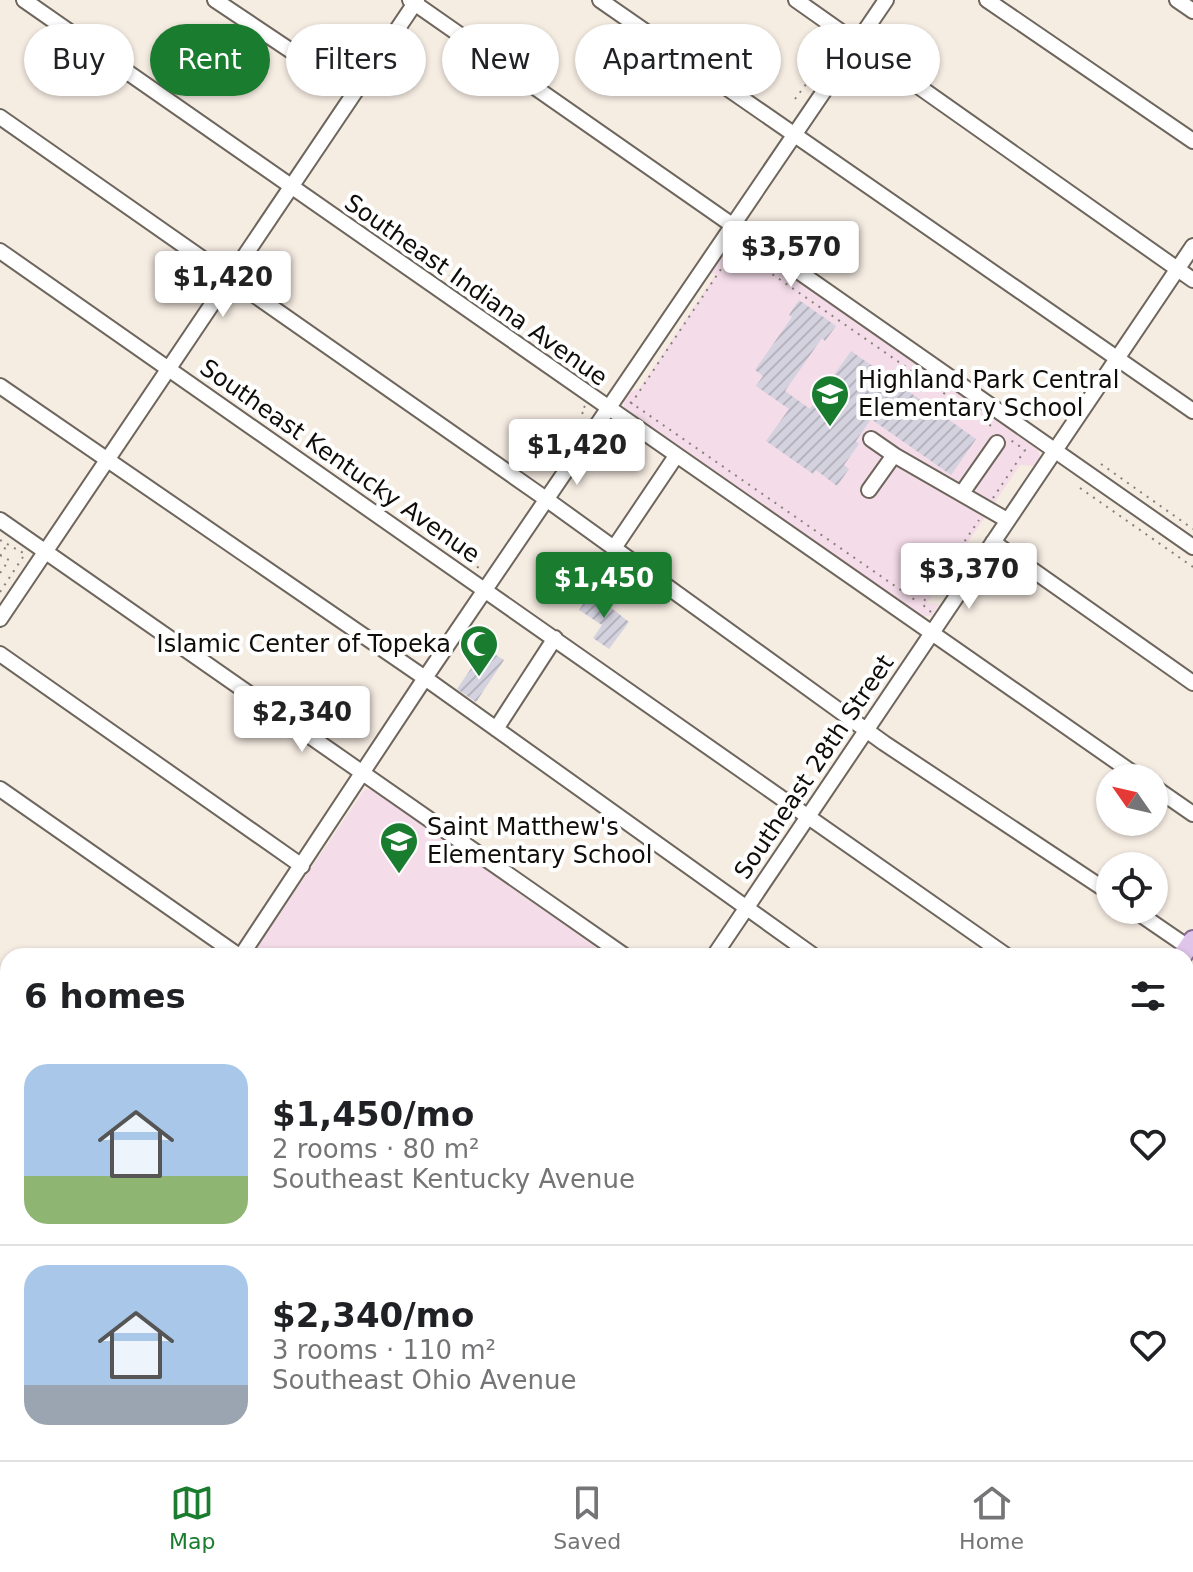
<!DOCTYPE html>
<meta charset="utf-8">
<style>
body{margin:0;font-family:"DejaVu Sans",sans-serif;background:#f6f6f6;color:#202124;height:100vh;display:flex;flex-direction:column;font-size:30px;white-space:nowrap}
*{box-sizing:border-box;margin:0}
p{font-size:26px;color:#757577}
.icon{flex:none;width:44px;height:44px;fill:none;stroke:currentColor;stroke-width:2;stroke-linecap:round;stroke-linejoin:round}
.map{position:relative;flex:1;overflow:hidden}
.sheet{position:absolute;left:0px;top:948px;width:1194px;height:512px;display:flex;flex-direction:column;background:#fff;border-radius:24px 24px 0 0;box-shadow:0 2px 6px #0004}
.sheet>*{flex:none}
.banner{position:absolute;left:24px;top:24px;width:1146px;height:72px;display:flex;gap:16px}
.needle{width:52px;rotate:304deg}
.fabs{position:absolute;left:1096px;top:764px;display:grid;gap:16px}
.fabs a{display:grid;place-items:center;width:72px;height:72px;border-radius:50%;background:#fff;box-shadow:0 2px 6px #0004;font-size:40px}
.price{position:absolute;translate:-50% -68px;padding:0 18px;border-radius:8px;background:#fff;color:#222;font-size:26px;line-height:52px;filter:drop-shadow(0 2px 4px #0008)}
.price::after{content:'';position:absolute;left:50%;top:48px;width:24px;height:18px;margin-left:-12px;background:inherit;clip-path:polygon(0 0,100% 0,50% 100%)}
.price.on{background:#197c2e;color:#fff}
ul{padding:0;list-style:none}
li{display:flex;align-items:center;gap:24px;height:200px;padding:0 24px}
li+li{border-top:2px solid #e0e0e0}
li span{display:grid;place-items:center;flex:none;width:224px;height:160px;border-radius:24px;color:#555}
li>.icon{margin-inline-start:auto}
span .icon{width:96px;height:96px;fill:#fffc;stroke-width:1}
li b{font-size:34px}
h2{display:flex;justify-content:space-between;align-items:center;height:96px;padding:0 24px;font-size:34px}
.pill{padding:0 28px;border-radius:36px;background:#fff;box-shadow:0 2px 6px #0004;font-size:28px;line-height:72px}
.pill.on{background:#197c2e;color:#fff}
.menu{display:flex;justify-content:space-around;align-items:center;height:112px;border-top:2px solid #e0e0e0;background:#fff;font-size:22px;color:#757577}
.menu a{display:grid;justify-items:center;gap:4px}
.menu .on{color:#197c2e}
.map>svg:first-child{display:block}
.education{fill:#f4dce8}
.building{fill:url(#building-hatch)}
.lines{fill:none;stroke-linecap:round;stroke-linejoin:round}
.minor-casing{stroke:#6e665d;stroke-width:18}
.major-casing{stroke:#896b92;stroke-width:22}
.path{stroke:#87817a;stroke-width:2;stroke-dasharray:2 6;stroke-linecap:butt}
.minor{stroke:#fff;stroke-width:14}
.major{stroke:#dfc5e9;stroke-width:18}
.labels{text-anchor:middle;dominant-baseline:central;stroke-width:8;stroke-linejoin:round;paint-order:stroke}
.street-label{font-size:24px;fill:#0f0c09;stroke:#fff}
.poi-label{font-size:24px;fill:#0f0c09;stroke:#fff;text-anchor:start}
</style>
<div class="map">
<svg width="1193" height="1460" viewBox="0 0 1193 1460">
<defs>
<pattern id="building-hatch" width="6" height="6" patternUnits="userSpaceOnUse" patternTransform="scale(2)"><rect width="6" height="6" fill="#d4d2df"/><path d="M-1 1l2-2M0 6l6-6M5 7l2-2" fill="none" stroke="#b5b3be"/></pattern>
</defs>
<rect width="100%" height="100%" fill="#f5ece2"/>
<path class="education" d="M736,238L1037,447L1040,457L1034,466L1020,465L927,603L939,604L932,615L921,617L624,409V395L640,388L716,274L709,273Z
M365,789L374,791L609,956H251Z"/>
<path class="building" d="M799,300L836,326L825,341L822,338L785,391L810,409L851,351L976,439L951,475L871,419L856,441L859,444L844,465L849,469L837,486L816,470L813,474L766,441L789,409L756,386L763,376L755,370L792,317L789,315Z
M591,592L629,622L609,649L593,638L602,625L579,610Z
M485,648L504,660L476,702L457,689Z"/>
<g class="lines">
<g class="minor-casing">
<path id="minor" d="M24,0L1140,778
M215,0L354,93
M410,0L1193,547
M600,0L1193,411
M796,0L1193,280
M987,0L1193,141
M1177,0L1193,11
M0,117L546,499L884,743L1110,893
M0,251L1007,956
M0,386L425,678L814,956
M871,439L894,455
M869,490L894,455L1007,520
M962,493L997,443
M0,520L625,956
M993,542L1193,683
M614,548L676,456
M0,619L417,0
M0,654L302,866
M496,729L555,638
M1154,787L1193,814
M0,789L239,956
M1134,910L1188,947
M241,956L425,678L886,0
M714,956L1193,246
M1186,1031L1193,1021
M0,1064L8,1070
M1186,1080L1193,1084
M0,1213L8,1219
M0,1322L8,1311
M0,1341L8,1346
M1186,1343L1193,1347
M158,1452L170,1460
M338,1452L350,1460
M555,1452L567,1460
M754,1452L765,1460
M950,1452L962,1460
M380,1460L385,1452"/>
</g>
<g class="major-casing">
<path id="major" d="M1182,956L1193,940
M846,1460L851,1452"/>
</g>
<path class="path" d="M852,76L860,65
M795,99L836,44
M733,247L994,428
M424,264L427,260L602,383
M630,402L918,602
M631,404L727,260
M585,406L581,412L587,416
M1101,464L1193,529
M1080,488L1193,567
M993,498L1025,450L1009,439
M0,540L25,554
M444,544L482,570
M0,556L7,545
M0,573L9,560L1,556
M0,592L23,557
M931,612L922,604L979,520
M1186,987L1193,978
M870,1460L875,1452"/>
<use href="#minor" class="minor"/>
<use href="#major" class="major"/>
</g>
<defs>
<g id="school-pin" transform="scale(2)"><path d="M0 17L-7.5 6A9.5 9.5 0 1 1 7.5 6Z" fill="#197c2e" stroke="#fff"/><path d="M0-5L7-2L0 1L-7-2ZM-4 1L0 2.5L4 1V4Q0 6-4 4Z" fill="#fff"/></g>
<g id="mosque-pin" transform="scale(2)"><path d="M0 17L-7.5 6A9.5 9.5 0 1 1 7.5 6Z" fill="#197c2e" stroke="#fff"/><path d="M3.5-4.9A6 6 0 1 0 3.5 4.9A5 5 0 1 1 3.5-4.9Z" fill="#fff"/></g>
</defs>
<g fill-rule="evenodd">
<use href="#school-pin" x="830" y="394"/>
<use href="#mosque-pin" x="479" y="644"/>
<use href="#school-pin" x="399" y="841"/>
</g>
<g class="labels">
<g class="street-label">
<text transform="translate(476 290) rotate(35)">Southeast Indiana Avenue</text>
<text transform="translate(340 461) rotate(35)">Southeast Kentucky Avenue</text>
<text transform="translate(814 767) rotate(-56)">Southeast 28th Street</text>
</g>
<g class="poi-label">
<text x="858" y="380">Highland Park Central<tspan x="858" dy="28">Elementary School</tspan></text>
<text x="451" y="644" text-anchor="end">Islamic Center of Topeka</text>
<text x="427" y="827">Saint Matthew's<tspan x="427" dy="28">Elementary School</tspan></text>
</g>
</g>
</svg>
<div class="fabs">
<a><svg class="needle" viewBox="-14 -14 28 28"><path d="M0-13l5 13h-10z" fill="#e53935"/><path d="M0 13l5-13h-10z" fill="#757577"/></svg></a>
<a><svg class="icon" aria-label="locate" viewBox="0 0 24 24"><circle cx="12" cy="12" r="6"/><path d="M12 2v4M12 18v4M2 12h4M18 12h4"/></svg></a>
</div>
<b class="price" style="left:791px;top:289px">$3,570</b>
<b class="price" style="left:223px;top:319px">$1,420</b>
<b class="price" style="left:577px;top:487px">$1,420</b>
<b class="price" style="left:969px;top:611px">$3,370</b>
<b class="price on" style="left:604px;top:620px">$1,450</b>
<b class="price" style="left:302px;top:754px">$2,340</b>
<div class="banner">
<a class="pill">Buy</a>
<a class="pill on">Rent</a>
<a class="pill">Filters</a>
<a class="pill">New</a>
<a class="pill">Apartment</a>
<a class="pill">House</a>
</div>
<section class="sheet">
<h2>6 homes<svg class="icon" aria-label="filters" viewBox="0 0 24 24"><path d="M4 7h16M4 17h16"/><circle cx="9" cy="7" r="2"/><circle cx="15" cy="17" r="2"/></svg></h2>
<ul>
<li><span style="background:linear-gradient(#a9c7e8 70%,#8fb573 0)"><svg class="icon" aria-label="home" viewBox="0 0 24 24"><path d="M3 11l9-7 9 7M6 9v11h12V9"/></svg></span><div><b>$1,450/mo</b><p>2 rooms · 80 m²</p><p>Southeast Kentucky Avenue</p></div><svg class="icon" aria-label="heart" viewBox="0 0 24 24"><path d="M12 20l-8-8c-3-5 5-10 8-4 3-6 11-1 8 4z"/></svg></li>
<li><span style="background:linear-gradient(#a9c7e8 75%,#9aa5b1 0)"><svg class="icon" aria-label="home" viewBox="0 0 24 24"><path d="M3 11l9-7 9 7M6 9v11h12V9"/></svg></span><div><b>$2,340/mo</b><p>3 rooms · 110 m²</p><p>Southeast Ohio Avenue</p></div><svg class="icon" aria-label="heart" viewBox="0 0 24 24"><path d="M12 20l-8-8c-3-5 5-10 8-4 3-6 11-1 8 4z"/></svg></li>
</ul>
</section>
</div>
<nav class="menu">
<a class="on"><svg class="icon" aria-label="map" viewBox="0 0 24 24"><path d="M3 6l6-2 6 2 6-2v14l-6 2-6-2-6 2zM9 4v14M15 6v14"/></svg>Map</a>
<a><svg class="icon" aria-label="saved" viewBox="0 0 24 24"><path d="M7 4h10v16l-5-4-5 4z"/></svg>Saved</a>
<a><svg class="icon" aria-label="home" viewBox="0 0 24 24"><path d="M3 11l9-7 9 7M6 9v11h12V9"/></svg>Home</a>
</nav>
